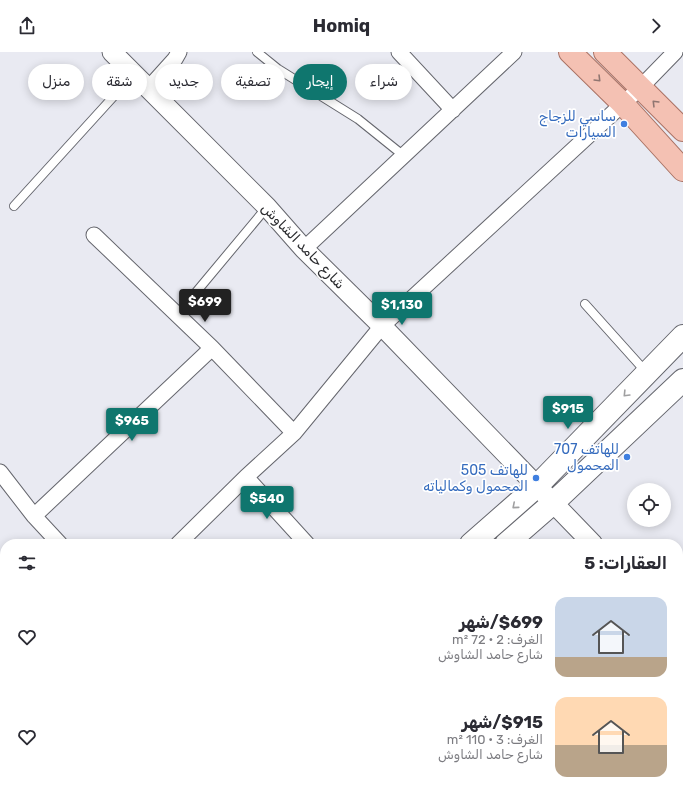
<!DOCTYPE html>
<html lang="ar">
<meta charset="utf-8">
<style>
body{margin:0;font-family:Rubik,Cairo,sans-serif;background:#f7f7f7;color:#2b2b33;direction:rtl;height:100vh;display:flex;flex-direction:column;font-size:15px;white-space:nowrap}
*{box-sizing:border-box;margin:0}
p{font-size:13px;color:#7c7c81}
.icon{flex:none;width:22px;height:22px;fill:none;stroke:currentColor;stroke-width:2;stroke-linecap:round;stroke-linejoin:round}
.map{position:relative;flex:1;overflow:hidden;direction:ltr}
.side{position:absolute;left:0px;top:487px;width:683px;height:256px;display:flex;flex-direction:column;background:#fff;border-radius:16px 16px 0 0;box-shadow:0 2px 10px #0003;direction:rtl}
.side>*{flex:none}
.guide{position:absolute;left:12px;top:12px;width:400px;height:36px;direction:rtl;display:flex;gap:8px}
.fabs{position:absolute;left:627px;top:431px;display:grid;gap:8px}
.fabs a{display:grid;place-items:center;width:44px;height:44px;border-radius:50%;background:#fff;box-shadow:0 2px 10px #0003;font-size:20px}
.price{position:absolute;translate:-50% -34px;padding:0 9px;border-radius:4px;background:#0f766e;color:#fff;font-size:13px;line-height:26px;filter:drop-shadow(0 1px 2px #0008)}
.price::after{content:'';position:absolute;left:50%;top:24px;width:12px;height:9px;margin-left:-6px;background:inherit;clip-path:polygon(0 0,100% 0,50% 100%)}
.price.current{background:#222;color:#fff}
ul{padding:0;list-style:none}
li{display:flex;align-items:center;gap:12px;height:100px;padding:0 16px}
li span{display:grid;place-items:center;flex:none;width:112px;height:80px;border-radius:12px;color:#555}
li>.icon{margin-inline-start:auto}
span .icon{width:48px;height:48px;fill:#fffc;stroke-width:1}
li b{font-size:17px}
h2{display:flex;justify-content:space-between;align-items:center;height:48px;padding:0 16px;font-size:17px}
.pill{padding:0 14px;border-radius:18px;background:#fff;box-shadow:0 2px 10px #0003;font-size:14px;line-height:36px}
.pill.current{background:#0f766e;color:#fff}
header{display:flex;justify-content:space-between;align-items:center;height:52px;padding:0 16px;background:#fff;font-size:18px;font-weight:700}
.map>svg:first-child{display:block}
.lines{fill:none;stroke-linecap:round;stroke-linejoin:round}
.service-casing{stroke:#65666d;stroke-width:10}
.minor-casing{stroke:#65666d;stroke-width:17}
.tertiary-casing{stroke:#65666d;stroke-width:21}
.secondary-casing{stroke:#65666d;stroke-width:24}
.primary-casing{stroke:#a97264;stroke-width:24}
.service{stroke:#fff;stroke-width:8}
.minor{stroke:#fff;stroke-width:15}
.tertiary{stroke:#fff;stroke-width:19}
.secondary{stroke:#fff;stroke-width:22}
.primary{stroke:#f4c1b3;stroke-width:22}
.oneway{stroke:#907671}
.oneway2{stroke:#a0a0a1}
.shop-dot{fill:#3f7fe0;stroke:#fff;stroke-width:1.5}
.labels{text-anchor:middle;dominant-baseline:central;stroke-width:3.5;stroke-linejoin:round;paint-order:stroke}
.shop-label{font-size:14px;fill:#366cbe;stroke:#fff;text-anchor:end}
.street-label{font-size:14px;fill:#2b2c2f;stroke:#fff}
</style>
<header><svg class="icon" aria-label="forward" viewBox="0 0 24 24"><path d="M9 5l7 7-7 7"/></svg>Homiq<svg class="icon" aria-label="share" viewBox="0 0 24 24"><path d="M12 15V3M7 8l5-5 5 5M5 13v7h14v-7"/></svg></header>
<div class="map">
<svg width="683" height="743" viewBox="0 0 683 743">
<rect width="100%" height="100%" fill="#e9eaf2"/>
<g class="lines">
<g class="service-casing">
<path id="service" d="M257,0L278,17L358,67L404,104
M14,154L134,22
M192,245L267,155
M585,252L646,320"/>
</g>
<g class="minor-casing">
<path id="minor" d="M399,0L453,58
M148,37L175,7L179,0
M94,183L212,296L294,381
M304,197L514,0
M0,420L34,464L60,492
M246,425L307,492
M34,464L212,296
M178,492L246,425L294,381L382,274L640,36L675,0
M678,552L683,548
M0,629L5,637
M678,662L683,657
M73,738L77,743
M446,738L451,743
M517,738L521,743
M589,743L594,738"/>
</g>
<g class="tertiary-casing">
<path id="tertiary" d="M112,0L267,155L304,197L382,274L593,492
M678,578L683,583"/>
</g>
<g class="secondary-casing">
<path id="secondary" d="M471,492L536,435L683,284
M506,492L553,451L683,328
M177,743L183,738
M215,743L221,738"/>
</g>
<g class="primary-casing">
<path id="primary" d="M570,0L623,52L683,118
M605,0L683,78
M265,738L270,743
M302,738L306,743"/>
</g>
<use href="#service" class="service"/>
<use href="#minor" class="minor"/>
<use href="#tertiary" class="tertiary"/>
<use href="#secondary" class="secondary"/>
<use href="#primary" class="primary"/>
</g>
<defs><path id="oneway-chevron" d="M-2-3.5L2.5 0L-2 3.5" fill="none" stroke-width="1.6" stroke-linecap="round" stroke-linejoin="round"/></defs>
<g class="oneway">
<use href="#oneway-chevron" transform="translate(598 27) rotate(45)"/>
<use href="#oneway-chevron" transform="translate(655 51) rotate(-135)"/>
</g>
<g class="oneway2">
<use href="#oneway-chevron" transform="translate(626 342) rotate(134)"/>
<use href="#oneway-chevron" transform="translate(515 454) rotate(139)"/>
</g>
<g class="shop-dot">
<circle cx="624" cy="72" r="4"/>
<circle cx="627" cy="405" r="4"/>
<circle cx="536" cy="426" r="4"/>
</g>
<g class="labels">
<g class="shop-label">
<text x="616" y="64">ساسي للزجاج<tspan x="616" dy="16">السيارات</tspan></text>
<text x="619" y="397">707 للهاتف<tspan x="619" dy="16">المحمول</tspan></text>
<text x="528" y="418">505 للهاتف<tspan x="528" dy="16">المحمول وكمالياته</tspan></text>
</g>
<g class="street-label">
<text transform="translate(303 194) rotate(46)">شارع حامد الشاوش</text>
</g>
</g>
</svg>
<div class="fabs">
<a><svg class="icon" aria-label="locate" viewBox="0 0 24 24"><circle cx="12" cy="12" r="6"/><path d="M12 2v4M12 18v4M2 12h4M18 12h4"/></svg></a>
</div>
<b class="price current" style="left:205px;top:271px">$699</b>
<b class="price" style="left:402px;top:274px">$1,130</b>
<b class="price" style="left:568px;top:378px">$915</b>
<b class="price" style="left:132px;top:390px">$965</b>
<b class="price" style="left:267px;top:468px">$540</b>
<div class="guide">
<a class="pill">شراء</a>
<a class="pill current">إيجار</a>
<a class="pill">تصفية</a>
<a class="pill">جديد</a>
<a class="pill">شقة</a>
<a class="pill">منزل</a>
</div>
<section class="side">
<h2>العقارات: 5<svg class="icon" aria-label="filters" viewBox="0 0 24 24"><path d="M4 7h16M4 17h16"/><circle cx="9" cy="7" r="2"/><circle cx="15" cy="17" r="2"/></svg></h2>
<ul>
<li><span style="background:linear-gradient(#c9d6e8 75%,#b9a48a 0)"><svg class="icon" aria-label="home" viewBox="0 0 24 24"><path d="M3 11l9-7 9 7M6 9v11h12V9"/></svg></span><div><b>$699/شهر</b><p>الغرف: 2 · 72 m²</p><p>شارع حامد الشاوش</p></div><svg class="icon" aria-label="heart" viewBox="0 0 24 24"><path d="M12 20l-8-8c-3-5 5-10 8-4 3-6 11-1 8 4z"/></svg></li>
<li><span style="background:linear-gradient(#ffd9b3 60%,#b9a48a 0)"><svg class="icon" aria-label="home" viewBox="0 0 24 24"><path d="M3 11l9-7 9 7M6 9v11h12V9"/></svg></span><div><b>$915/شهر</b><p>الغرف: 3 · 110 m²</p><p>شارع حامد الشاوش</p></div><svg class="icon" aria-label="heart" viewBox="0 0 24 24"><path d="M12 20l-8-8c-3-5 5-10 8-4 3-6 11-1 8 4z"/></svg></li>
</ul>
</section>
</div>
